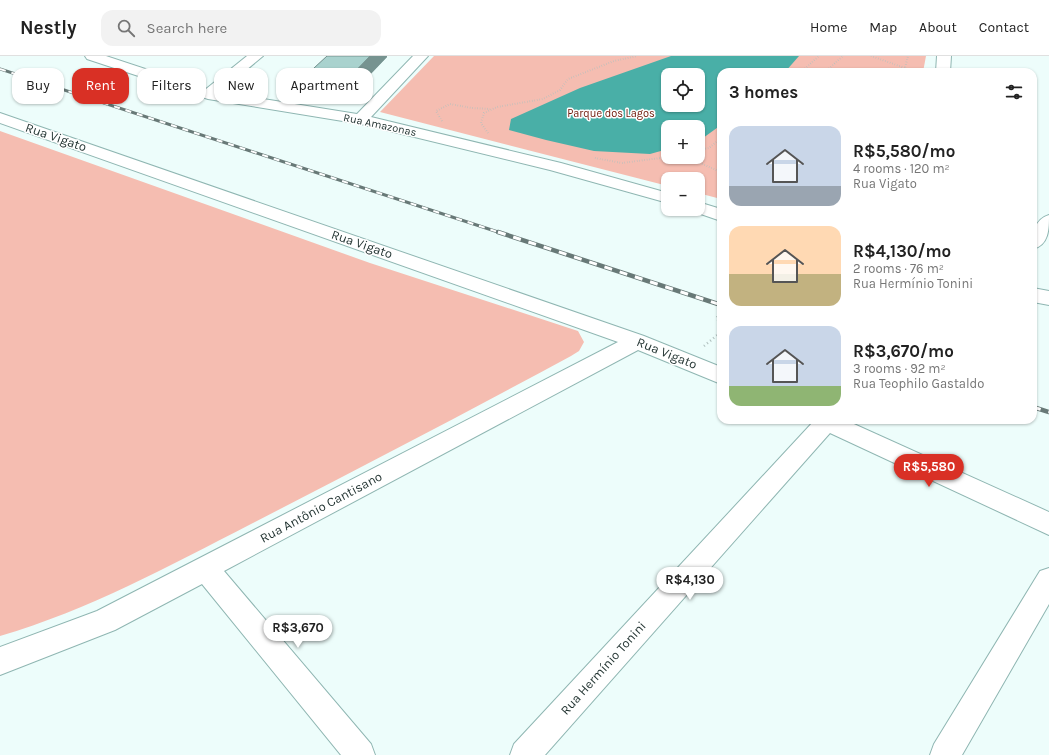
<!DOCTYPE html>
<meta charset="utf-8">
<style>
body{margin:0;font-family:Karla,sans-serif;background:#f2f2f2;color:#222;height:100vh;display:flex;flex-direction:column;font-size:15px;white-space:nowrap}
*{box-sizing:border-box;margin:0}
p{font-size:13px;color:#767676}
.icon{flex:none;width:22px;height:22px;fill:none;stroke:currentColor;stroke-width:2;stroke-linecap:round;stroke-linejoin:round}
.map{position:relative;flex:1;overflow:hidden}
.side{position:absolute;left:717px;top:12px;width:320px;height:356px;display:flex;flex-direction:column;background:#fff;border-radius:12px;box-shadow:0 1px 3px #0004}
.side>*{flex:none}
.hud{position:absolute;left:12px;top:12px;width:380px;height:36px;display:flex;gap:8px}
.buttons{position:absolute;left:661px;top:12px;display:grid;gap:8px}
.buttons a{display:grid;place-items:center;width:44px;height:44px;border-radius:8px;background:#fff;box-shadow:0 1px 3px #0004;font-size:20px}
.price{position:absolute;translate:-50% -34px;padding:0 9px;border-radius:14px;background:#fff;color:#222;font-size:13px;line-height:26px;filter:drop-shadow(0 1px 2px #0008)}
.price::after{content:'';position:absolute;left:50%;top:24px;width:12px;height:9px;margin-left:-6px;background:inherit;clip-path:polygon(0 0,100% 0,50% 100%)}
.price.active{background:#d93025;color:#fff}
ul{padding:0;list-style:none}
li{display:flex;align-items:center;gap:12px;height:100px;padding:0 12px}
li span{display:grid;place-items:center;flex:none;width:112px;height:80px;border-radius:12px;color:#555}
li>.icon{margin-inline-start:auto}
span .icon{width:48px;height:48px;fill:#fffc;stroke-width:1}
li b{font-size:17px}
h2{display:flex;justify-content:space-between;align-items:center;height:48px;padding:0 12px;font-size:17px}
.pill{padding:0 14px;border-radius:12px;background:#fff;box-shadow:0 1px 3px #0004;font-size:14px;line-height:36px}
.pill.active{background:#d93025;color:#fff}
header{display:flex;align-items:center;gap:24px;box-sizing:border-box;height:56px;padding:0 20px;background:#fff;border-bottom:1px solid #e0e0e0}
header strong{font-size:19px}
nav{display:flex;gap:22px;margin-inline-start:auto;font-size:14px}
.search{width:280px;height:36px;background:#f2f2f2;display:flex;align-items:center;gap:10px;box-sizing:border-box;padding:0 14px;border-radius:12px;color:#767676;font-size:15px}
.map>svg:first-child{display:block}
.green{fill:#f5bdb1;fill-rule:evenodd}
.water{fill:#49afa7;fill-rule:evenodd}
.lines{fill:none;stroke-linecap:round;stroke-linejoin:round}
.minor-casing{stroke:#8fb6b2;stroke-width:2}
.path-far1{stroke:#b0c0be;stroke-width:2;stroke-dasharray:0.5 2;stroke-linecap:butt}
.path{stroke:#b0c0be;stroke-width:2.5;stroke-dasharray:1 3;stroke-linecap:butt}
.minor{fill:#fff;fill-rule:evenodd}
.rail-far1-casing{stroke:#687977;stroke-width:3}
.rail-casing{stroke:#687977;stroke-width:4.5}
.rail-far1{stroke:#fff;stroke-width:2;stroke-dasharray:6;stroke-linecap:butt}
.rail{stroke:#fff;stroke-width:3;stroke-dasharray:8;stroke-linecap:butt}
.wall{fill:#91b5b1}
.shaded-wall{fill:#769390}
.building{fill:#a9d2ce;stroke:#769390}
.labels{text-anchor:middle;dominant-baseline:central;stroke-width:3;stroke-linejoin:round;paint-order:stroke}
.far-park-label{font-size:11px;fill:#6e1606;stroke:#fff}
.far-street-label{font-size:11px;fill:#253634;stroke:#fff}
.street-label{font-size:13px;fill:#253634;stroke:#fff}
</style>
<header>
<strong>Nestly</strong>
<div class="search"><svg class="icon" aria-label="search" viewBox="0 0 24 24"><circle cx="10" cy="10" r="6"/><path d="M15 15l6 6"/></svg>Search here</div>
<nav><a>Home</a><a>Map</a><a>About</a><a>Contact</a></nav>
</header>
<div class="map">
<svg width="1049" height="699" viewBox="0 0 1049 699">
<rect width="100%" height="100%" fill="#edfdfb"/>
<path class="green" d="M434,0H926L923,16H721V143L698,137V123H668V130L380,56ZM668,19H698V49H668ZM668,71H698V101H668Z
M0,75L370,207L578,275L584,286L579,295L571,300C465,357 358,413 251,468C169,510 89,554 0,580Z"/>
<path class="water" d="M671,0H799L785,16H721V69L703,82L698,83V71H668V93L650,98L594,95L546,84L509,74L511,63L580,32ZM668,19H698V49H668Z"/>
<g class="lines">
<g class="minor-casing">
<path id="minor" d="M85,0H106L206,33L247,0H263L220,36L357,58L413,0H428L371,61L561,107L668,137V147L550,114L361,68L208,43L87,3Z
M937,0H951L950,16H936Z
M0,57L644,280L721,311V328L638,294L224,515L371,688L375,699H341L202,528L115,574L0,619V591L97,555L618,286L0,67Z
M698,146L721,153V165L692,155L691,153H698Z
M1049,159C1049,173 1049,189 1033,193C1033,179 1033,164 1049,159Z
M1033,232L1049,235V249L1033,246Z
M812,364H845L1049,456V479L830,377L545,699H510L514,688L813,366Z
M1049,512V548L962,699H930L934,688L1040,515Z"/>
</g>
<path class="path-far1" d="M871,0L905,12
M801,16L819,0
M825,16L843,0
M904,16L908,0
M442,65L436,55L450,48L472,52L490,53
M488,77L481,67L484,57L497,51L543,43L560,34L568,23L614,5L637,0
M698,94L709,92L721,82
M686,101L721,116
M595,102L622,107L668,101"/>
<path class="path" d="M721,261L718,260L716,263L721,265
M704,290L721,276"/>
<use href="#minor" class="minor"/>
<g class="rail-far1-casing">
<path id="rail-far1" d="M0,13L501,177"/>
</g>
<g class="rail-casing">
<path id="rail" d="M498,176L721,249
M1033,351L1049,356"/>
</g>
<use href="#rail-far1" class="rail-far1"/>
<use href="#rail" class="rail"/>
</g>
<path class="wall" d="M327,0H387V1L342,48L305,40L301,24Z"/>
<path class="shaded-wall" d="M370,0H387V1L342,48L339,32Z"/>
<path class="building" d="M327,0H370L339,32L301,24Z"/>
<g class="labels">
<g class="far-park-label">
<text x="611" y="57">Parque dos Lagos</text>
</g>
<g class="far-street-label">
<text transform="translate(380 69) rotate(12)">Rua Amazonas</text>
</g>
<g class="street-label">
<text transform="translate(56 81) rotate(19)">Rua Vigato</text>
<text transform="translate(362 188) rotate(19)">Rua Vigato</text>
<text transform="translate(667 297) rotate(22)">Rua Vigato</text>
<text transform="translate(321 451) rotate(-28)">Rua Antônio Cantisano</text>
<text transform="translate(603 612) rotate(-48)">Rua Hermínio Tonini</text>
</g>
</g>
</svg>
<div class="buttons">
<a><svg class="icon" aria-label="locate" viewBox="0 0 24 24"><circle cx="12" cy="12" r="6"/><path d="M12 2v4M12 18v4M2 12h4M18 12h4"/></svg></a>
<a>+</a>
<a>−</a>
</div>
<b class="price active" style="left:929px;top:432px">R$5,580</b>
<b class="price" style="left:690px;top:545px">R$4,130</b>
<b class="price" style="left:298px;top:593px">R$3,670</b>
<div class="hud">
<a class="pill">Buy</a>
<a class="pill active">Rent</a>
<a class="pill">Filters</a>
<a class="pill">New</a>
<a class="pill">Apartment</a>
</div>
<section class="side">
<h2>3 homes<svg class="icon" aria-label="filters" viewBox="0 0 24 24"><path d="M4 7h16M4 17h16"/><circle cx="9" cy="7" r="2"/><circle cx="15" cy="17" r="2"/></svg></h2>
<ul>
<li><span style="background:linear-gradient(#c9d6e8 75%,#9aa5b1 0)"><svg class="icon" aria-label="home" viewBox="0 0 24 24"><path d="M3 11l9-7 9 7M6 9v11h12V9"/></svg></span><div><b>R$5,580/mo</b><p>4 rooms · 120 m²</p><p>Rua Vigato</p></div></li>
<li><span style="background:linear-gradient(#ffd9b3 60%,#c2b280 0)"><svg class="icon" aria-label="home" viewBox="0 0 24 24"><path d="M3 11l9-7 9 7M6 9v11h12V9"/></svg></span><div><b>R$4,130/mo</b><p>2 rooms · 76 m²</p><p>Rua Hermínio Tonini</p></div></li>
<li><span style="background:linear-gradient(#c9d6e8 75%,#8fb573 0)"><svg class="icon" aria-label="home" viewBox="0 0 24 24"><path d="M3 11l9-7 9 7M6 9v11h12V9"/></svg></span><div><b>R$3,670/mo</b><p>3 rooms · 92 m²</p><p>Rua Teophilo Gastaldo</p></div></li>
</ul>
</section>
</div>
